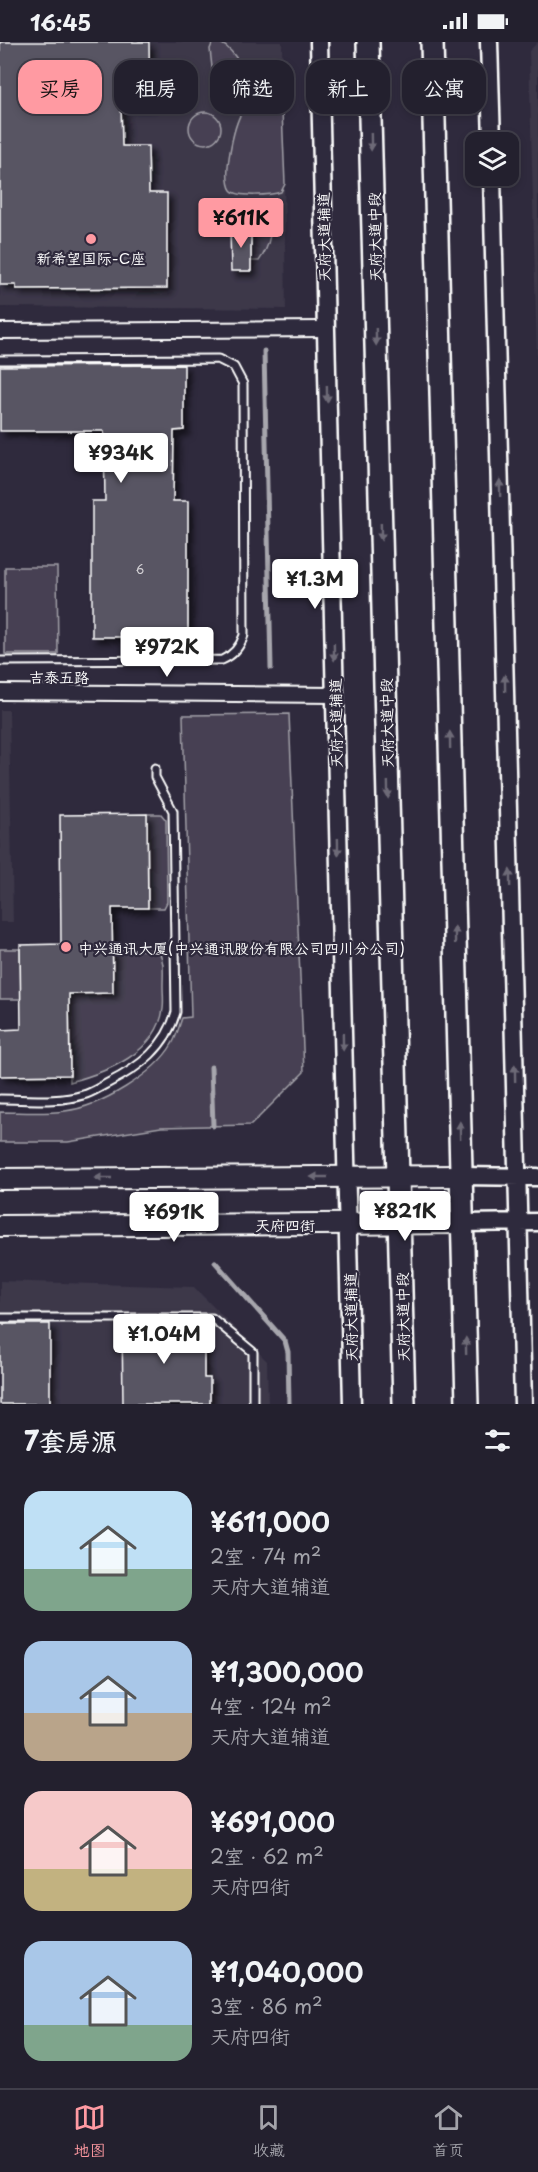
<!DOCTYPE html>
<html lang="zh">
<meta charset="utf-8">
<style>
body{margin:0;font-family:"Playpen Sans","LXGW WenKai TC",sans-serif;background:#2b2836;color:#f1f3f6;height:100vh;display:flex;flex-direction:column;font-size:22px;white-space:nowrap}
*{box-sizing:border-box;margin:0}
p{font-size:20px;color:#a3a3aa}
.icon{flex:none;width:33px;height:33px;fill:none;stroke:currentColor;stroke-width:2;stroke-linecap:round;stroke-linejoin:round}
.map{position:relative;height:1362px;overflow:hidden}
.panel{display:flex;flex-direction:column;background:#23202e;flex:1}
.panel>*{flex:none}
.banner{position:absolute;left:18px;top:18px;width:502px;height:54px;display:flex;gap:12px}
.tools{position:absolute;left:465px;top:90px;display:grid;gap:12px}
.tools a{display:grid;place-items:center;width:54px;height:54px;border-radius:12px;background:#23202e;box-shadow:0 3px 9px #0003,0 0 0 2px #403e4a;font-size:30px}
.price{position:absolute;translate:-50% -51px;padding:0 14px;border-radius:6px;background:#fff;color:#222;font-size:20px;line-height:39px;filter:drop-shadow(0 2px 3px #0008)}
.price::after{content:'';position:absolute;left:50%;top:36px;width:18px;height:14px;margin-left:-9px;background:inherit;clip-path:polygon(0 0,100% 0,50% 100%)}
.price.active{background:#ff9aa2;color:#111}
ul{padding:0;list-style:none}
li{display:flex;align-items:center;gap:18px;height:150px;padding:0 24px}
li span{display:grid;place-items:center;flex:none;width:168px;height:120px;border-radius:18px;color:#555}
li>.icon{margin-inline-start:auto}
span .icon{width:72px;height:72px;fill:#fffc;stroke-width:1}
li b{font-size:26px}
h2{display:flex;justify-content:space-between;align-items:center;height:72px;padding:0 24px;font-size:26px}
.chip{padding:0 21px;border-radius:18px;background:#23202e;box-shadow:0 3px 9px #0003,0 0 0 2px #403e4a;font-size:21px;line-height:54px}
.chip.active{background:#ff9aa2;color:#111}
.status{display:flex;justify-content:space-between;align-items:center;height:42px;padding:0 30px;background:#23202e;direction:ltr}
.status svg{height:16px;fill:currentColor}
.tabs{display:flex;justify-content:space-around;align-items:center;height:84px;border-top:2px solid #403e4a;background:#23202e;font-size:16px;color:#a3a3aa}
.tabs a{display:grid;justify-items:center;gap:3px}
.tabs .active{color:#ff9aa2}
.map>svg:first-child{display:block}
.built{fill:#3c3749}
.green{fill:#464152;stroke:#a2a0a8;stroke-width:1.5}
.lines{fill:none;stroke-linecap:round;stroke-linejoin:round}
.stream{stroke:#a7a6ad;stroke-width:5}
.building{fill:#595564;stroke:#fff;stroke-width:1.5;filter:url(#shadow)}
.service-casing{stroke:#fff;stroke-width:11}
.minor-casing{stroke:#fff;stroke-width:18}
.tertiary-casing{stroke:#fff;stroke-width:21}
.secondary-casing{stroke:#fff;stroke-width:24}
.primary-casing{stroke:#fff;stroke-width:26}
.service{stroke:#2f2a3d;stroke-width:7}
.minor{stroke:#2f2a3d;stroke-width:14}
.tertiary{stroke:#2f2a3d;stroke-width:16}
.secondary{stroke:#2f2a3d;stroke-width:20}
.primary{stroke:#2f2a3d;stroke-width:21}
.oneway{fill:#6d6a77}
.poi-dot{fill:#ff9aa2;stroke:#2f2a3d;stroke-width:2}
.labels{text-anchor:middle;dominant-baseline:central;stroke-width:4.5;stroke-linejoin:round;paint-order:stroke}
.number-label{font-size:12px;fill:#d6d4d8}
.street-label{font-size:15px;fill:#fff;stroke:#2f2a3d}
.poi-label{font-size:15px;fill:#fff;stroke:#2f2a3d}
</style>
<div class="status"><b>16:45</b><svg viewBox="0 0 49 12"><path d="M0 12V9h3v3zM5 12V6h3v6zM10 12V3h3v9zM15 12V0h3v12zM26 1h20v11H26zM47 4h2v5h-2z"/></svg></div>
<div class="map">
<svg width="538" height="1362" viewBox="0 0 538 1362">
<defs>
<filter id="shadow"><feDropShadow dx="5" dy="5" stdDeviation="3" flood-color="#0009"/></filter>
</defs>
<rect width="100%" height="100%" fill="#2f2a3d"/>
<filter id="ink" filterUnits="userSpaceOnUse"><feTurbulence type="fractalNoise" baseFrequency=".0167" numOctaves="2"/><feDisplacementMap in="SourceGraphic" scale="12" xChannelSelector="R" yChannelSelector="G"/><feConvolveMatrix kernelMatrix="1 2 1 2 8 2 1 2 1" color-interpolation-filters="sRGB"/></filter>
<g filter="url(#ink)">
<path class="built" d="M0,0H282L286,267L0,265Z
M538,0V354L529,9Z
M0,668H9L13,880H0Z
M0,1239L194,1245L267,1319L268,1362H0Z"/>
<path class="green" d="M216,0C230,2 248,28 244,42C242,51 233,60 228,67L218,66L216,62L210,7L212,2Z
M256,58C268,57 274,59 282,69L285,142L281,150C272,153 237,156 231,148C222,135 234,83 242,70C245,64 250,61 256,58Z
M189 86a16 16 0 1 1 32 0a16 16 0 1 1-32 0Z
M234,166H268L271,170C271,189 271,203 259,219H251V186H230V169Z
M5,525H57L58,612H5Z
M289,672L304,1030L251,1083L161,1085L68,1100H0V1070C21,1070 44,1072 65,1069C100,1065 155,1032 172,1002C177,994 179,984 182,976L191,975L183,673Z
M147,772H161L166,778L167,860L164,866H148Z
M0,907H20L21,957H0Z
M112,908H158C165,919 163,930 163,944C163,951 164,959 163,967C157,1011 107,1030 70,1040L69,952L112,951Z"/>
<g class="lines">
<path class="stream" d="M264,309L271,626
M211,1025L213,1084
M215,1220L285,1299L288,1310L289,1362"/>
</g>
<path class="building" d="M0,0H149L150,62H121L122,104H148L149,151H167V246L16,247V243H0Z
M230,186H251V229H231Z
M184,323V388L174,389L173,459H188V595H92V459H105L104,389H0V324Z
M147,772L148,866H112L113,951L69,952L70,1033L0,1034V988L21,987L20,903L61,902L60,773Z
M0,1282H50V1362H0Z
M122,1282H204V1336H210V1362H123Z"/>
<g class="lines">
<g class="service-casing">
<path id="service" d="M0,318L218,317L234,325L243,342L244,593C240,605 234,613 222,618L0,619
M0,1057C27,1057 57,1061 83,1053C92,1051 100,1045 108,1041C140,1025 166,1005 176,970L173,769L155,735V726
M0,1276H212L253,1310V1362"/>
</g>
<g class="minor-casing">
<path id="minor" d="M0,289L326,287
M0,650L335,653"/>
</g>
<g class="tertiary-casing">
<path id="tertiary" d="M319,0L352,1362
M489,0L492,100
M492,134L523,1362
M461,1134L538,1135
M463,1181L538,1180"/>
</g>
<g class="secondary-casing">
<path id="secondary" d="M0,1137L461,1134
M0,1184L463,1181"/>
</g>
<g class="primary-casing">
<path id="primary" d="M368,0L404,1362
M432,0L467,1362"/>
</g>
<use href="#service" class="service"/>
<use href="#minor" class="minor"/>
<use href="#tertiary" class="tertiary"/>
<use href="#secondary" class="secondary"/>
<use href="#primary" class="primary"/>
</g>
<defs><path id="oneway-solid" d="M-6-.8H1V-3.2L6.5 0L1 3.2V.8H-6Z" transform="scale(1.5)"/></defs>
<g class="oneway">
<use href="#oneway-solid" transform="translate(371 100) rotate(89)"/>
<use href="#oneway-solid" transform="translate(376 295) rotate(89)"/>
<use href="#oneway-solid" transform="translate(327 352) rotate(89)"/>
<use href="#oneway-solid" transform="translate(500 446) rotate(-91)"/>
<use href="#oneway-solid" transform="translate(381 490) rotate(89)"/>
<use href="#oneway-solid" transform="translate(334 610) rotate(89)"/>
<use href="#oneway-solid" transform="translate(505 641) rotate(-91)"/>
<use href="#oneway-solid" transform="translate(450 698) rotate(-91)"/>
<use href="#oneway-solid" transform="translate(388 748) rotate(89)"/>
<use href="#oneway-solid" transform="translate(338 805) rotate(89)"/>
<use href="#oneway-solid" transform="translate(510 836) rotate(-91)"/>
<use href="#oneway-solid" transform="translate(455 893) rotate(-91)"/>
<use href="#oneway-solid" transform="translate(343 1000) rotate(89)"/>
<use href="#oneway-solid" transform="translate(515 1031) rotate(-91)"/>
<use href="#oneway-solid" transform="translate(460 1088) rotate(-91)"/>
<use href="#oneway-solid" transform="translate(319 1135) rotate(180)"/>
<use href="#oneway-solid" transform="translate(103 1136) rotate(180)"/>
<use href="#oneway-solid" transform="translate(466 1304) rotate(-91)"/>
</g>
</g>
<g class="poi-dot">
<circle cx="91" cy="197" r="6"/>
<circle cx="66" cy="905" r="6"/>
</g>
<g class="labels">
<g class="number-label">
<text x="140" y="527">6</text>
</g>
<g class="street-label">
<text transform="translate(323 195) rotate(-91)">天府大道辅道</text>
<text transform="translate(374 195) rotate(-91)">天府大道中段</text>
<text x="59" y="634">吉泰五路</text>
<text transform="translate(335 681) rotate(-91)">天府大道辅道</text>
<text transform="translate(386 681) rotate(-91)">天府大道中段</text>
<text x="285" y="1182">天府四街</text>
<text transform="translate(350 1275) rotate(-91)">天府大道辅道</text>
<text transform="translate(402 1275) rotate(-91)">天府大道中段</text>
</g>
<g class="poi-label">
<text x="91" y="215">新希望国际-C座</text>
<text x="78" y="905" text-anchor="start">中兴通讯大厦(中兴通讯股份有限公司四川分公司)</text>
</g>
</g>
</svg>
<div class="tools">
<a><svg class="icon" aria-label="layers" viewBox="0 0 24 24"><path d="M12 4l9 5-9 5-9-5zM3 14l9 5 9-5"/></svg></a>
</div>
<b class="price active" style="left:241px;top:207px">¥611K</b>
<b class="price" style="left:121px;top:442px">¥934K</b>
<b class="price" style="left:315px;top:568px">¥1.3M</b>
<b class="price" style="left:167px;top:636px">¥972K</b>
<b class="price" style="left:405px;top:1200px">¥821K</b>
<b class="price" style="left:174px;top:1201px">¥691K</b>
<b class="price" style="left:164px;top:1323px">¥1.04M</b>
<div class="banner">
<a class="chip active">买房</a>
<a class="chip">租房</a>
<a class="chip">筛选</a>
<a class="chip">新上</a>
<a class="chip">公寓</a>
</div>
</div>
<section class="panel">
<h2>7套房源<svg class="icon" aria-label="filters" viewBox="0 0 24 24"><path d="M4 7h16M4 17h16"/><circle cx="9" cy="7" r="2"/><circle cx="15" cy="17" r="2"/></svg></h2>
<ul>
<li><span style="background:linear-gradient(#bfe0f5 65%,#7fa58c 0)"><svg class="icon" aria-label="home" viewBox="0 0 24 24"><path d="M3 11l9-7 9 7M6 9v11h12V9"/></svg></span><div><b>¥611,000</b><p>2室 · 74 m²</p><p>天府大道辅道</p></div></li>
<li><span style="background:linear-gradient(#a9c7e8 60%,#b9a48a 0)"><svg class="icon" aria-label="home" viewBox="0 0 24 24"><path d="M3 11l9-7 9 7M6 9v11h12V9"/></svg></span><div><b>¥1,300,000</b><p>4室 · 124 m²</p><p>天府大道辅道</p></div></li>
<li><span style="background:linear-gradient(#f6c9c9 65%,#c2b280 0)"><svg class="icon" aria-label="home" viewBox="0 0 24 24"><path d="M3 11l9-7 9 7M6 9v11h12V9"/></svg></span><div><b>¥691,000</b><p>2室 · 62 m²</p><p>天府四街</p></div></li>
<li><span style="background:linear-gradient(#a9c7e8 70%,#7fa58c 0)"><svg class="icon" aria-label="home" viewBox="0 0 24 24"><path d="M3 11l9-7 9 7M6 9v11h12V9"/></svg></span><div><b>¥1,040,000</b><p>3室 · 86 m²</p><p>天府四街</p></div></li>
</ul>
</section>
<nav class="tabs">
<a class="active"><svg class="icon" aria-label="map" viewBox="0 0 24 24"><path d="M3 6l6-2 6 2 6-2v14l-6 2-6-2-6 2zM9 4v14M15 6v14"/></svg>地图</a>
<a><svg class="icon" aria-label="saved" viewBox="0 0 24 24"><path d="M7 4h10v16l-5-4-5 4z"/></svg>收藏</a>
<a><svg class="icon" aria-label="home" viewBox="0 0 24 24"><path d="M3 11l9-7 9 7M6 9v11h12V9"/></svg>首页</a>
</nav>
